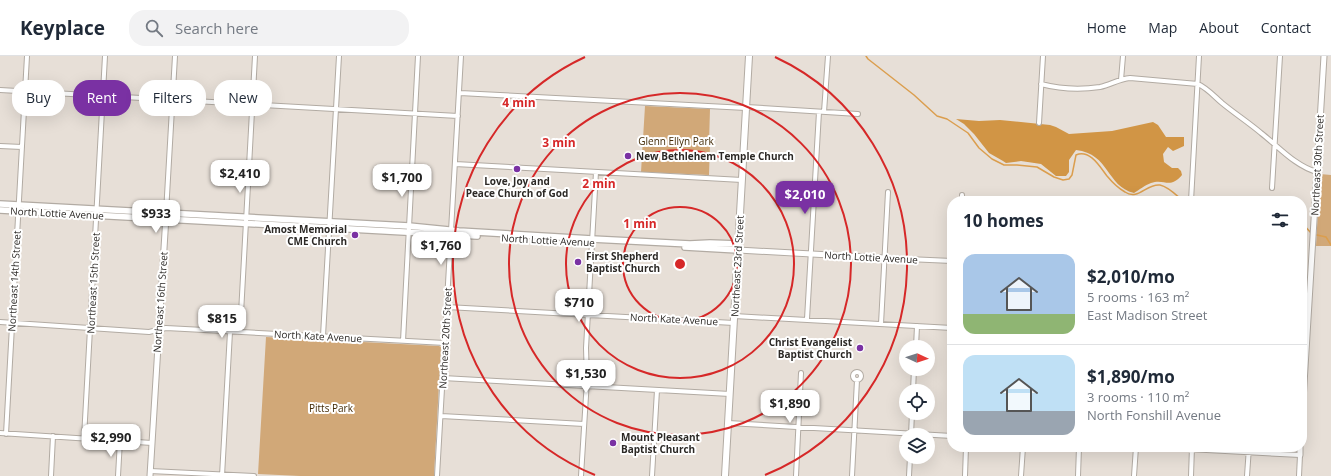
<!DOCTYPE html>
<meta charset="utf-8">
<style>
body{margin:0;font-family:"Open Sans",sans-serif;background:#f2f2f3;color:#1f2937;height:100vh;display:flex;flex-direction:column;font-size:15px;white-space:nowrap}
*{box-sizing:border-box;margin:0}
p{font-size:13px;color:#747a83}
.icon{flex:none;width:22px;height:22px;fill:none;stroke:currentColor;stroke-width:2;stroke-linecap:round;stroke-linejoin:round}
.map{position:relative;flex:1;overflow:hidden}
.details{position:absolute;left:947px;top:140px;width:360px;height:256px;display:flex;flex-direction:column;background:#fff;border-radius:16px;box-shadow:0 4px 16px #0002}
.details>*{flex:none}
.banner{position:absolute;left:12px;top:24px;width:380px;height:36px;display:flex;gap:8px}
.needle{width:26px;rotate:93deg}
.tools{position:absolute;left:899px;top:284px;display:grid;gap:8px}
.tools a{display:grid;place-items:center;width:36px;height:36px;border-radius:50%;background:#fff;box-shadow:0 4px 16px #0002;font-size:20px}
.price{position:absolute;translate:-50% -34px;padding:0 9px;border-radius:8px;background:#fff;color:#222;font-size:13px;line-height:26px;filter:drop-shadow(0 1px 2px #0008)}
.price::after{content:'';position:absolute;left:50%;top:24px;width:12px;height:9px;margin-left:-6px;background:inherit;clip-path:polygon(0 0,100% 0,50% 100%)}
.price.current{background:#7a31a3;color:#fff}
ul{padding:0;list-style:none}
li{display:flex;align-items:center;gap:12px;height:100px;padding:0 16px}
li+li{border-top:1px solid #e0e1e3}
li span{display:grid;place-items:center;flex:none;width:112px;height:80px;border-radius:12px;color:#555}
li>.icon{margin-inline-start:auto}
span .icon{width:48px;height:48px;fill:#fffc;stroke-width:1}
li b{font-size:17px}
h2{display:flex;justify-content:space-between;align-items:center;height:48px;padding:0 16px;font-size:17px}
.tag{padding:0 14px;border-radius:16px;background:#fff;box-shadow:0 4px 16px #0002;font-size:14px;line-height:36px}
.tag.current{background:#7a31a3;color:#fff}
header{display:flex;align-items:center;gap:24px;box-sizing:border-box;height:56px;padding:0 20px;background:#fff;border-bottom:1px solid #e0e1e3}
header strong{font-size:19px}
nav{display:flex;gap:22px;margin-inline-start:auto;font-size:14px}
.search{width:280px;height:36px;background:#f2f2f3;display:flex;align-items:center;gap:10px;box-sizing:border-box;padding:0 14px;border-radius:16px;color:#747a83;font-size:15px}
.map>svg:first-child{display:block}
.green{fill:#d1a878}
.forest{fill:#d19545}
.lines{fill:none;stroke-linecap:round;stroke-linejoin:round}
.stream{stroke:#db9e4e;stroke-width:1.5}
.minor-casing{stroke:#b2aba3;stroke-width:6}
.tertiary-casing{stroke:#b2aba3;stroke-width:7}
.secondary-casing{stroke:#b2aba3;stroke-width:8}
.primary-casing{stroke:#b2aba3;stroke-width:8}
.minor{stroke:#fff;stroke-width:4}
.tertiary{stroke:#fff;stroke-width:5}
.secondary{stroke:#fff;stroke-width:5.5}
.primary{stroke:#fff;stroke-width:6}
.ring{fill:none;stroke:#d62828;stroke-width:2}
.poi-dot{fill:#7a31a3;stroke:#fff;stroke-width:1.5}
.labels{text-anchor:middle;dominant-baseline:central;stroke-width:4;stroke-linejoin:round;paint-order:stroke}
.park-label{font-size:10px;fill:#422a06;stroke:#fff}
.poi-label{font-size:10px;font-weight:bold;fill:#2c2926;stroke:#fff;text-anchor:start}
.street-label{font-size:10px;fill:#2c2926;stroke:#fff}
.centre{fill:#d62828;stroke:#fff;stroke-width:2}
.ring-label{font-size:12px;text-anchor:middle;font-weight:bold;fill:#d62828;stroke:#fff;stroke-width:4;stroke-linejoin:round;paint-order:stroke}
</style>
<header>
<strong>Keyplace</strong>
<div class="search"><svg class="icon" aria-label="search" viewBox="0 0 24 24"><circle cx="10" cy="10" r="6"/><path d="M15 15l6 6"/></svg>Search here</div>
<nav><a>Home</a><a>Map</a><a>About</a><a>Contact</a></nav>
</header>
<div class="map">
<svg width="1331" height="420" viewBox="0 0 1331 420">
<rect width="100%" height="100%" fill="#e7dfd7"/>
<path class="green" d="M645,50L710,53L709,88L710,89L709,119L641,116Z
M1320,118L1331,119V190H1316Z
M266,281L439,290L441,291L434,420H300L258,418Z"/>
<path class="forest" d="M956,63L979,65L1000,64L1050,69L1056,71L1069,78L1112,75L1153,66L1158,69L1166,81H1184V90L1173,95L1168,91L1163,98L1164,106L1172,112H1178L1181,115L1182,119C1169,134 1165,122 1151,127C1145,129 1139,134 1134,137C1106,130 1110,98 1076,94L1069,104V116L1066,120H1056L1041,108L1021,105L1006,107L1003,105L989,97L974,78L964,68Z"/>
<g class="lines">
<path class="stream" d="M866,0L868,3L914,39L937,60L947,63L968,77L979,92L992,103L1004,109H1017L1037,111L1054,121L1063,124L1069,123L1072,119L1076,99C1090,93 1100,111 1107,120C1112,126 1118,132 1125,136C1138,145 1147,127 1160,129C1169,131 1176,139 1183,145
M1302,167L1311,177
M1317,179L1326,181L1331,189"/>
<g class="minor-casing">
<path id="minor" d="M1121,24L1123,0
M1041,28C1060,33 1080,34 1100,31C1110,29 1119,23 1130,22L1198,28C1207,32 1214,40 1222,47C1234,57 1248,66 1261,77C1278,90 1295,110 1317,116
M0,34L458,60
M460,37L746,52
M746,51L858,58
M824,56L828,0
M1039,67L1043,0
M0,90L22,91
M455,108L742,124
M1272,132L1280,0
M962,145V139
M1191,145L1199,0
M166,157L175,0
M885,202L952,205
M447,251L734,267
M1302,252L1308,253
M734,260L952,272
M807,263L819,56
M0,266L149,276L166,272L445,287
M881,268L888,136
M240,276L255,0
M323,280L339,0
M403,285L418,0
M916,291L917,270
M853 320a4 4 0 1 1 8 0a4 4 0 1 1-8 0Z
M443,322L730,338
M913,335L914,313
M441,360L584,368
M728,367L952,380
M0,377L152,387
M6,378L27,0
M911,379L912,357
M84,382L105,0
M1150,391L1300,399L1299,420
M150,415L254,420
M51,420L53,380
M118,420L120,384
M222,420L230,276
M437,420L461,0
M581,420L587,324L586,292L596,116
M652,420L657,334
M796,420L801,317
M852,420L857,324
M909,420L910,401
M965,420L966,391
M1021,420L1023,391
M1078,420L1079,391
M1134,420L1136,391
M1191,420L1192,391
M1247,420L1249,391"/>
</g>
<g class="tertiary-casing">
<path id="tertiary" d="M738,194L885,202
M1302,361L1324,0
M1300,399V391
M150,420L166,160"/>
</g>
<g class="secondary-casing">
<path id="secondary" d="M0,148L409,170L459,175L592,183L690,188L710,187L738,188
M0,154L477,180
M685,191L738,194"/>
</g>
<g class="primary-casing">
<path id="primary" d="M725,420L749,0"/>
</g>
<use href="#minor" class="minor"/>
<use href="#tertiary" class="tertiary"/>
<use href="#secondary" class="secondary"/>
<use href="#primary" class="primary"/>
</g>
<g class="ring">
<circle cx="680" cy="208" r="57"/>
<circle cx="680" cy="208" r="114"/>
<circle cx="680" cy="208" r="171"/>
<path d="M595 419A228 228 0 0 1 585 1M775 1A228 228 0 0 1 765 419"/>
</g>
<g class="poi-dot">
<circle cx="628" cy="100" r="4"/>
<circle cx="517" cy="113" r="4"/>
<circle cx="355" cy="179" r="4"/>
<circle cx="578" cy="206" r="4"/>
<circle cx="860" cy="292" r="4"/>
<circle cx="613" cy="387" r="4"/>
</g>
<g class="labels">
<g class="park-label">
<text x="676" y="85">Glenn Ellyn Park</text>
<text x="331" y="352">Pitts Park</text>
</g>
<g class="poi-label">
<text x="636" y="100">New Bethlehem Temple Church</text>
<text x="517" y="125" text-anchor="middle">Love, Joy and<tspan x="517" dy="12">Peace Church of God</tspan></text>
<text x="347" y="173" text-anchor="end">Amost Memorial<tspan x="347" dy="12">CME Church</tspan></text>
<text x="586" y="200">First Shepherd<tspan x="586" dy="12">Baptist Church</tspan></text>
<text x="852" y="286" text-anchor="end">Christ Evangelist<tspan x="852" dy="12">Baptist Church</tspan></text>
<text x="621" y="381">Mount Pleasant<tspan x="621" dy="12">Baptist Church</tspan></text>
</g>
<g class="street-label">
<text transform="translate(1317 109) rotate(-87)">Northeast 30th Street</text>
<text transform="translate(57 157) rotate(3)">North Lottie Avenue</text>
<text transform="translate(548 184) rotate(3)">North Lottie Avenue</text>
<text transform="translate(871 201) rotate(3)">North Lottie Avenue</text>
<text transform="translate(737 210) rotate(-87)">Northeast 23rd Street</text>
<text transform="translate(14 225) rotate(-87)">Northeast 14th Street</text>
<text transform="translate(93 227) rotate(-87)">Northeast 15th Street</text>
<text transform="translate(160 246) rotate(-86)">Northeast 16th Street</text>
<text transform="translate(674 263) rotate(3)">North Kate Avenue</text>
<text transform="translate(318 280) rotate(3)">North Kate Avenue</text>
<text transform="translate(445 282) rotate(-87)">Northeast 20th Street</text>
</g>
</g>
<circle cx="680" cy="208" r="6" class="centre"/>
<g class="ring-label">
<text x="519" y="51">4 min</text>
<text x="559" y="91">3 min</text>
<text x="599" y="132">2 min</text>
<text x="640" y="172">1 min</text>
</g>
</svg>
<div class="tools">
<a><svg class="needle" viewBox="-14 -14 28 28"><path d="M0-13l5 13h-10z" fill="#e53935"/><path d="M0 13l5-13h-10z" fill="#747a83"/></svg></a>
<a><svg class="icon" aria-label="locate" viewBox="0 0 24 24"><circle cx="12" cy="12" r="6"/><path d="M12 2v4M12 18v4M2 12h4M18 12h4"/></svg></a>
<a><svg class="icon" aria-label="layers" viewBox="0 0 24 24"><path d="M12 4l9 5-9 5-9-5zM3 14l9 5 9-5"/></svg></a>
</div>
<b class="price" style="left:240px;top:138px">$2,410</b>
<b class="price" style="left:402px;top:142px">$1,700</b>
<b class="price current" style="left:805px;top:159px">$2,010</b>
<b class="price" style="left:156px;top:178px">$933</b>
<b class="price" style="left:441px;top:210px">$1,760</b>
<b class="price" style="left:579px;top:267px">$710</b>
<b class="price" style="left:222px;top:283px">$815</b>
<b class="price" style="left:586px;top:338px">$1,530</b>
<b class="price" style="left:790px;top:368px">$1,890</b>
<b class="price" style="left:111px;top:402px">$2,990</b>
<div class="banner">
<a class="tag">Buy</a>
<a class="tag current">Rent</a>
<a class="tag">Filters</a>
<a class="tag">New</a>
</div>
<section class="details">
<h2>10 homes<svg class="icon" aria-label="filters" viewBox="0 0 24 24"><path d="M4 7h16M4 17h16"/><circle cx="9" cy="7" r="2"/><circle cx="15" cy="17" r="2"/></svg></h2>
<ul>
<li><span style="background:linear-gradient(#a9c7e8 75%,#8fb573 0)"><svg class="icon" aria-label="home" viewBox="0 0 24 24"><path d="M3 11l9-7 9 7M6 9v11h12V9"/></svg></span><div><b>$2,010/mo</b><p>5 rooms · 163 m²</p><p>East Madison Street</p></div></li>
<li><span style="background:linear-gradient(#bfe0f5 70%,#9aa5b1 0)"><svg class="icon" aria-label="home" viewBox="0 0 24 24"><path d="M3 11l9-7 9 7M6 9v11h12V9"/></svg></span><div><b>$1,890/mo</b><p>3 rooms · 110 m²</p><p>North Fonshill Avenue</p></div></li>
</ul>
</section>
</div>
